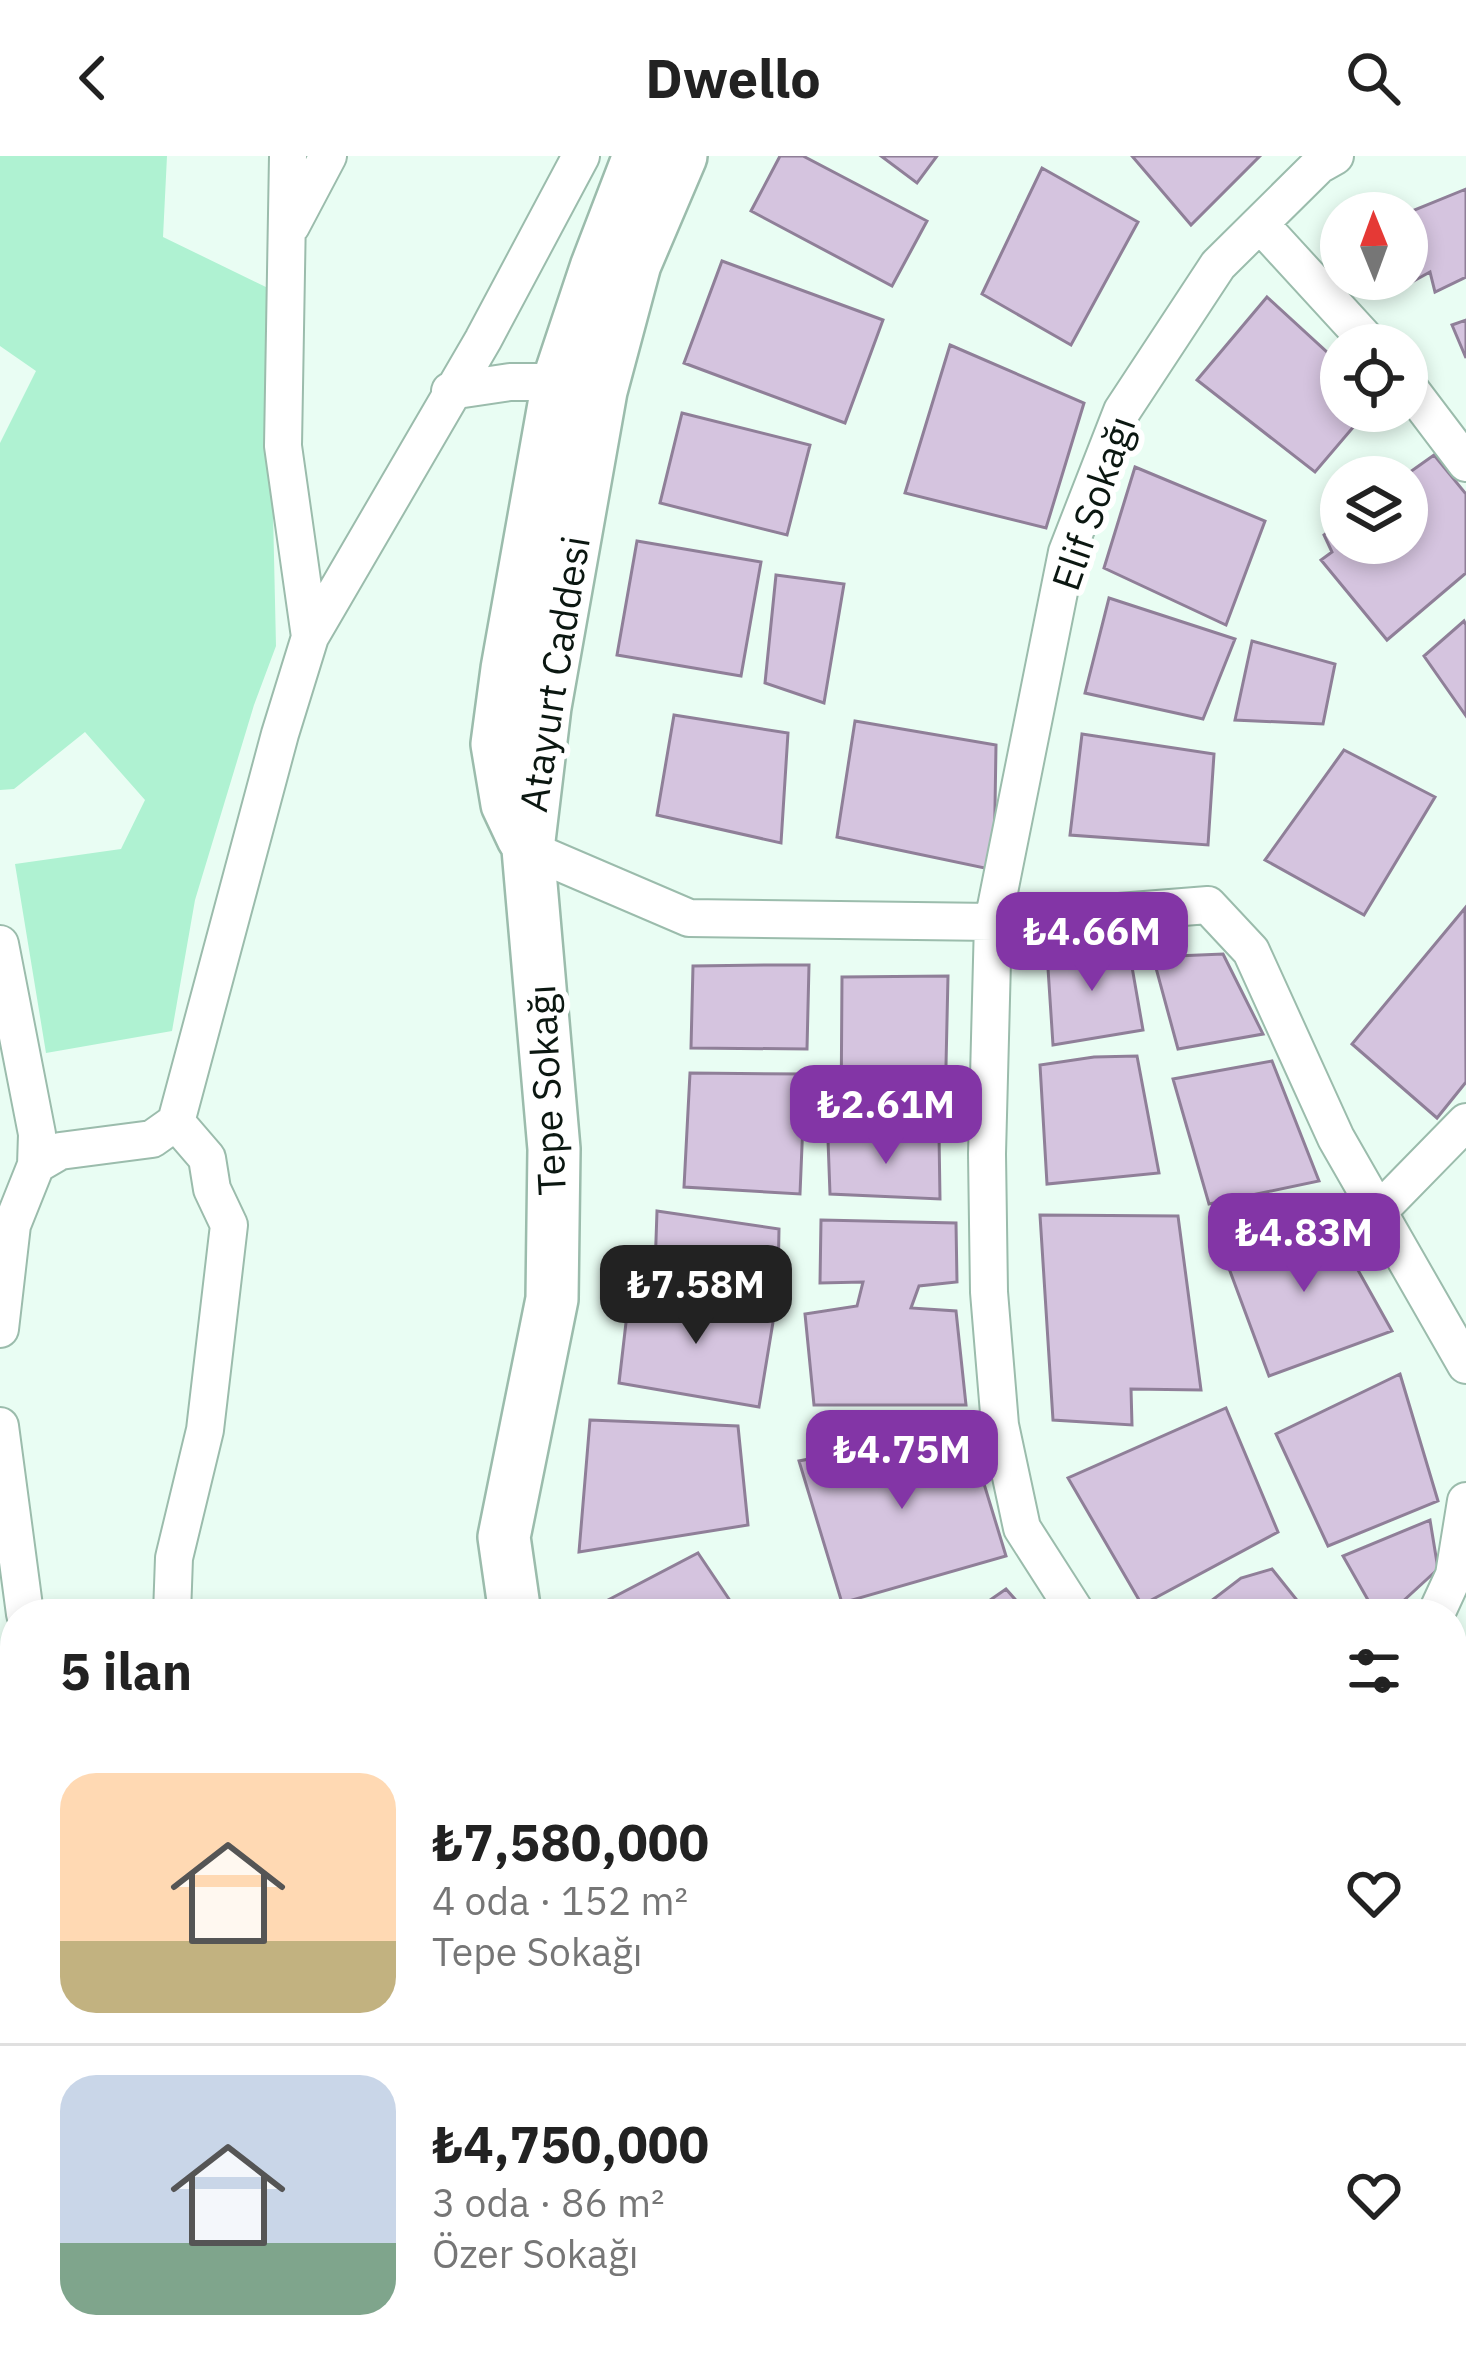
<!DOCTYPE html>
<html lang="tr">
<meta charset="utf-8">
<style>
body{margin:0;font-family:"IBM Plex Sans",sans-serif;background:#f2f2f2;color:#222;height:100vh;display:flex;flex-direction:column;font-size:45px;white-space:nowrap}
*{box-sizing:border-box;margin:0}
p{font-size:39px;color:#767676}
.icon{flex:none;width:66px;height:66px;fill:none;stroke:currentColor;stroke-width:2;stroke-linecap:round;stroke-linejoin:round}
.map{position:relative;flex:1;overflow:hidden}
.drawer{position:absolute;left:0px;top:1443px;width:1467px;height:771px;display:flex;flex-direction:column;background:#fff;border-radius:48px 48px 0 0;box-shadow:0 6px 18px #0003}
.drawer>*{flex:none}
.needle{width:78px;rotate:359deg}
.buttons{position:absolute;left:1320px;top:36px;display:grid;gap:24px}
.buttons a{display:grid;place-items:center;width:108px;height:108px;border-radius:50%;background:#fff;box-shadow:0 6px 18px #0003;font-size:60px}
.price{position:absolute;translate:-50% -102px;padding:0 27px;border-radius:24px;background:#8335a6;color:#fff;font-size:39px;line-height:78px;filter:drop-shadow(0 3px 6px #0008)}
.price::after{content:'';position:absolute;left:50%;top:72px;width:36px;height:27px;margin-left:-18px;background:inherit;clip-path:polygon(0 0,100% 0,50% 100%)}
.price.current{background:#222;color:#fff}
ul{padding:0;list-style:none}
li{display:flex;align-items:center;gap:36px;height:300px;padding:0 60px}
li+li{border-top:3px solid #e0e0e0}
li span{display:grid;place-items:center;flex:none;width:336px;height:240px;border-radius:36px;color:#555}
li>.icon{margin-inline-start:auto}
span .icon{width:144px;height:144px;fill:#fffc;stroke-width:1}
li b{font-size:51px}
h2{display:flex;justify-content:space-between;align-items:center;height:144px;padding:0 60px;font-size:51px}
header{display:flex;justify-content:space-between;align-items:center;height:156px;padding:0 60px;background:#fff;font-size:54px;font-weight:700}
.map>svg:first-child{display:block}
.green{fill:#aff2d2}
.building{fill:#d5c4df;stroke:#8f7f98;stroke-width:3}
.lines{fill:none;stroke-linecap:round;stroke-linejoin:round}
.minor-casing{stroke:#9bbcac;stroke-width:40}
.secondary-casing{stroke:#9bbcac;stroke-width:56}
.minor{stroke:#fff;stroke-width:36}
.secondary{stroke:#fff;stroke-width:51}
.rail{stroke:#6d7c75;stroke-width:9;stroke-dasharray:18 9;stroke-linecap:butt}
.labels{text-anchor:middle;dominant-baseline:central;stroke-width:12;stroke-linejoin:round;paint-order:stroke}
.street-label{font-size:39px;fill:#0b1711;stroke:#fff}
</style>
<header><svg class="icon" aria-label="back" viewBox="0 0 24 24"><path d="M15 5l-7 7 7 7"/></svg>Dwello<svg class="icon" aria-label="search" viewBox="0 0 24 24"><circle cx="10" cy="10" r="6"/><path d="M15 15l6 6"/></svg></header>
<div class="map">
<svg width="1466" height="2213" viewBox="0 0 1466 2213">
<rect width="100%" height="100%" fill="#e9fdf3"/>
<path class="green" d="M0,0H167L163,81L268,132L276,490L254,549L195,744L172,875L46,897L15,708L121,693L145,644L85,576L14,633L0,634V287L36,215L0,190Z
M989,2199H1082L1068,2213H1002Z"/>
<path class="building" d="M780,0H803L927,65L892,130L751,55Z
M881,0H937L917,27Z
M1132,0H1260L1191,69Z
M1042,12L1138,66L1071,189L982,138Z
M1466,33V121L1435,136L1430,116L1401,132L1397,123H1407V57Z
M722,105L883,164L845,267L684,207Z
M1267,141L1341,209V255H1367L1315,316L1197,224Z
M1466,164V202L1452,169Z
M950,189L1084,247L1046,372L905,337Z
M682,257L810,289L787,379L660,347Z
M1434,299L1466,338V417L1387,484L1321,404L1332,396L1324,379L1341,366V387H1407V321H1403Z
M1135,311L1265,365L1226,469L1104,412Z
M637,385L761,406L741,520L617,499Z
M776,419L844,428L824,547L765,527Z
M1109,442L1235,483L1203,563L1085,537Z
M1464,465L1466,469V560L1424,500Z
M1252,485L1335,508L1323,568L1235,564Z
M674,559L788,577L781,687L657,659Z
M855,565L996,589L994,714L837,681Z
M1082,578L1214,598L1208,689L1070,679Z
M1344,594L1435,641L1364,759L1265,704Z
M1465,752L1466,926L1437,962L1352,888Z
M1128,788L1143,874L1053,889L1047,797Z
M1223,798L1263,878L1178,893L1153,801Z
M771,809H809L807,893L691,892L693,810Z
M948,820L945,954L841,965L842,821Z
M1137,900L1159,1017L1047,1028L1040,909L1094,901Z
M1272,905L1319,1025L1209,1048L1173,923Z
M690,917L805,918L800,1038L684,1031Z
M939,978L940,1043L830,1038L828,984Z
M657,1055L779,1073L778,1126L655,1113Z
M1325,1055L1392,1175L1269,1220L1224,1099Z
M1040,1059L1178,1060L1201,1234L1131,1233L1132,1269L1053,1264Z
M821,1064L956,1067L957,1126L919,1130L911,1152L956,1155L966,1249H814L805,1158L857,1150L863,1126L820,1127Z
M630,1132L775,1154L759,1251L619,1227Z
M1400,1218L1438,1345L1328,1390L1276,1278Z
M1226,1252L1278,1376L1142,1449L1068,1322Z
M590,1264L738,1270L748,1369L579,1396Z
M967,1272L1006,1400L842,1447L799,1305Z
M1430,1364L1438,1413L1389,1458H1376L1343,1400Z
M698,1397L739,1458H589L587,1455Z
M1272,1413L1308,1458H1194L1241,1422Z
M1006,1433L1028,1458H970Z
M1466,1529V1572L1452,1556V1541Z
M1452,1598L1466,1611V1690L1452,1705Z
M1452,1845L1466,1859V1956L1452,1972Z
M0,2017L15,2041V2111L0,2125Z
M1452,2088L1466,2097V2185L1452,2170Z
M15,2111V2199L117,2201L106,2213H0V2125Z
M1301,2199H1450L1464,2213H1287Z"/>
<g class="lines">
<g class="minor-casing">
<path id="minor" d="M288,0L283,290L310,481
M1260,68L1371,189
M291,70L328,0
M1407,229L1466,307
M450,235L510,226H558
M528,693L689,762L993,766L1208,749L1251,795L1336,982L1466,1209
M0,788L37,978L36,1009L12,1069L0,1173
M36,1009L60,995L152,983L176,966L280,578L310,481L483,184L581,0
M1377,1057L1466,966
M0,1270L25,1458
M172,1458L174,1402L205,1274L229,1069L212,1033L207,1002L176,966
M1077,1458L1022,1372L1000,1269L989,1136L987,998L993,766L1067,396L1122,255L1218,109L1319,9L1335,0
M1436,1458L1454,1419L1466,1345
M1452,1796L1466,1806
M338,2199L354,2213"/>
</g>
<g class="secondary-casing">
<path id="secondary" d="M523,682L507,648L497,588L507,513L558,226L596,112L639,0
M515,1458L504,1381L552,1143L554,993L528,693L545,551L601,235L635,108L681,0
M1196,2199L1210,2213"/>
</g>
<use href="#minor" class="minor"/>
<use href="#secondary" class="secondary"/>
<path class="rail" d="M0,1821L15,1850
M0,1881L15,1908
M0,1937L15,1964
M170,2199L181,2213
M211,2199L223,2213
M252,2199L264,2213"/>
</g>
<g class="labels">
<g class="street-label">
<text transform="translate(1093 347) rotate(-71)">Elif Sokağı</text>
<text transform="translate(554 518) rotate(-81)">Atayurt Caddesi</text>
<text transform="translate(546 934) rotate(-93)">Tepe Sokağı</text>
</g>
</g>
</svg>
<div class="buttons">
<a><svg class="needle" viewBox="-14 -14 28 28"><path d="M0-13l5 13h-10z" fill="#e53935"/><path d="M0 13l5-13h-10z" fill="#767676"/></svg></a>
<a><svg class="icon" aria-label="locate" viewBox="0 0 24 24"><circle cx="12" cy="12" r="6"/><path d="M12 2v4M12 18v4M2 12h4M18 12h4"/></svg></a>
<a><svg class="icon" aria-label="layers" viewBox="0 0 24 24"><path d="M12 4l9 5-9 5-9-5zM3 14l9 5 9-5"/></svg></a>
</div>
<b class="price" style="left:1092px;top:838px">₺4.66M</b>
<b class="price" style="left:886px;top:1011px">₺2.61M</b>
<b class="price" style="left:1304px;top:1139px">₺4.83M</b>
<b class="price current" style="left:696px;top:1191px">₺7.58M</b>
<b class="price" style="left:902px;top:1356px">₺4.75M</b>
<section class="drawer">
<h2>5 ilan<svg class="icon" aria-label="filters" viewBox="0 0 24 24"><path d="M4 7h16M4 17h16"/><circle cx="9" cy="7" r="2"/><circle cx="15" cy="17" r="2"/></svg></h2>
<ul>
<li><span style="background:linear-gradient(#ffd9b3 70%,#c2b280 0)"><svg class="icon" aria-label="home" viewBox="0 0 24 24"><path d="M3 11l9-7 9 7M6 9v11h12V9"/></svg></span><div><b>₺7,580,000</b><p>4 oda · 152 m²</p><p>Tepe Sokağı</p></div><svg class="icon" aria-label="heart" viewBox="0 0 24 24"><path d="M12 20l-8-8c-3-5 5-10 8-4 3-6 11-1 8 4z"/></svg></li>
<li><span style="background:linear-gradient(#c9d6e8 70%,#7fa58c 0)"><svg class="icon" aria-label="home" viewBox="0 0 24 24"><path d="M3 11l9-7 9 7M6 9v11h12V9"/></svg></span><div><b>₺4,750,000</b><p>3 oda · 86 m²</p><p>Özer Sokağı</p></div><svg class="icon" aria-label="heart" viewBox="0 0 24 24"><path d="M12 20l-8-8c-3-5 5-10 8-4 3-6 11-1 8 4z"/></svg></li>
</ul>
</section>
</div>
